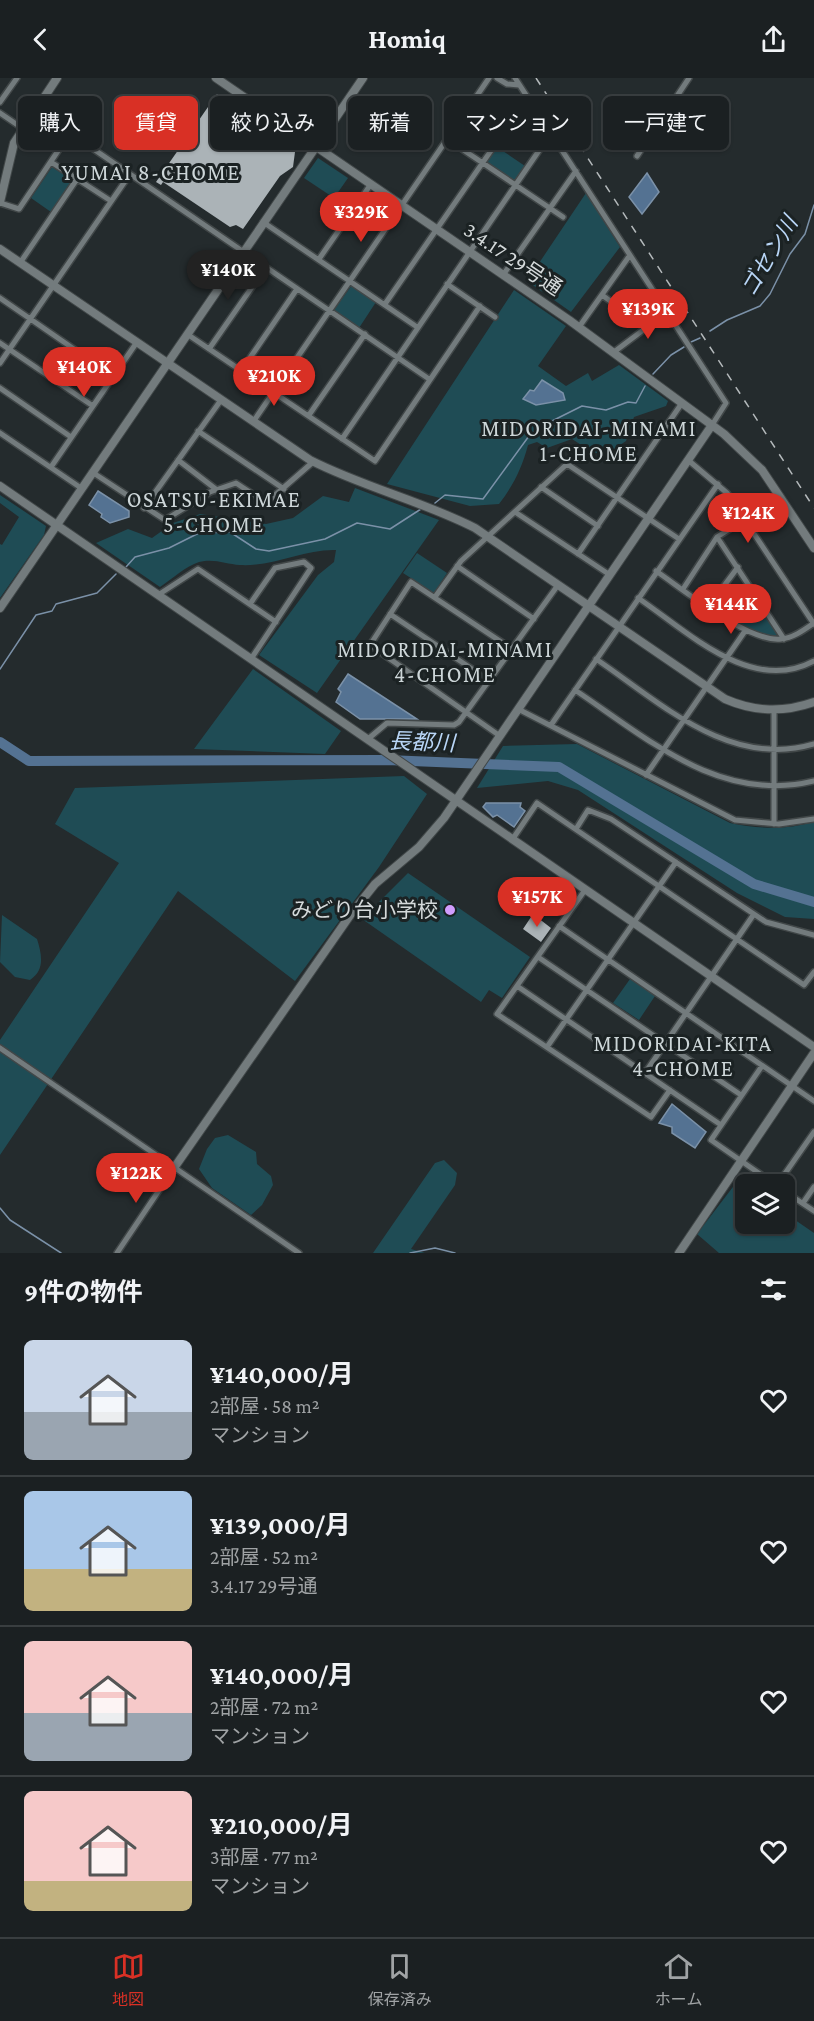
<!DOCTYPE html>
<html lang="ja">
<meta charset="utf-8">
<style>
body{margin:0;font-family:"Crimson Pro","Noto Sans JP",serif;background:#24282a;color:#f1f3f6;height:100vh;display:flex;flex-direction:column;font-size:22px;white-space:nowrap}
*{box-sizing:border-box;margin:0}
p{font-size:20px;color:#a0a3a5}
.icon{flex:none;width:33px;height:33px;fill:none;stroke:currentColor;stroke-width:2;stroke-linecap:round;stroke-linejoin:round}
.map{position:relative;height:1175px;overflow:hidden}
.panel{display:flex;flex-direction:column;background:#1b2022;flex:1}
.panel>*{flex:none}
.banner{position:absolute;left:18px;top:18px;width:778px;height:54px;display:flex;gap:12px}
.controls{position:absolute;left:735px;top:1096px;display:grid;gap:12px}
.controls a{display:grid;place-items:center;width:60px;height:60px;border-radius:9px;background:#1b2022;box-shadow:0 2px 4px #0004,0 0 0 2px #393e40;font-size:30px}
.price{position:absolute;translate:-50% -51px;padding:0 14px;border-radius:21px;background:#d93025;color:#fff;font-size:20px;line-height:39px;filter:drop-shadow(0 2px 3px #0008)}
.price::after{content:'';position:absolute;left:50%;top:36px;width:18px;height:14px;margin-left:-9px;background:inherit;clip-path:polygon(0 0,100% 0,50% 100%)}
.price.on{background:#222;color:#fff}
ul{padding:0;list-style:none}
li{display:flex;align-items:center;gap:18px;height:150px;padding:0 24px}
li+li{border-top:2px solid #393e40}
li span{display:grid;place-items:center;flex:none;width:168px;height:120px;border-radius:9px;color:#555}
li>.icon{margin-inline-start:auto}
span .icon{width:72px;height:72px;fill:#fffc;stroke-width:1}
li b{font-size:26px}
h2{display:flex;justify-content:space-between;align-items:center;height:72px;padding:0 24px;font-size:26px}
.tag{padding:0 21px;border-radius:9px;background:#1b2022;box-shadow:0 2px 4px #0004,0 0 0 2px #393e40;font-size:21px;line-height:54px}
.tag.on{background:#d93025;color:#fff}
header{display:flex;justify-content:space-between;align-items:center;height:78px;padding:0 24px;background:#1b2022;font-size:27px;font-weight:700}
.dock{display:flex;justify-content:space-around;align-items:center;height:84px;border-top:2px solid #393e40;background:#1b2022;font-size:16px;color:#a0a3a5}
.dock a{display:grid;justify-items:center;gap:3px}
.dock .on{color:#d93025}
.map>svg:first-child{display:block}
.green{fill:#1f4c55}
.water{fill:#547292;stroke:#7b91a8;stroke-width:1.5}
.lines{fill:none;stroke-linecap:round;stroke-linejoin:round}
.stream{stroke:#7b91a8;stroke-width:1.5}
.river{stroke:#547292;stroke-width:10}
.building{fill:#abb3b7}
.street-casing{stroke:#414748;stroke-width:8}
.secondary-casing{stroke:#414748;stroke-width:10}
.street{stroke:#737b7d;stroke-width:5}
.secondary{stroke:#737b7d;stroke-width:8}
.rail{stroke:#b5babc;stroke-width:1.5;stroke-dasharray:8 8;stroke-linecap:butt}
.poi-dot{fill:#d19dfe;stroke:#1b2223;stroke-width:2}
.labels{text-anchor:middle;dominant-baseline:central;stroke-width:6;stroke-linejoin:round;paint-order:stroke}
.street-label{font-size:21px;fill:#d5dadb;stroke:#1b2223}
.poi-label{font-size:21px;fill:#d5dadb;stroke:#1b2223;text-anchor:end}
.neighbourhood-label{font-size:22px;letter-spacing:1.5px;fill:#cdd6d8;stroke:#1b2223}
.water-label{font-size:22px;font-style:italic;fill:#b9d6f7;stroke:#1b2223}
</style>
<header><svg class="icon" aria-label="back" viewBox="0 0 24 24"><path d="M15 5l-7 7 7 7"/></svg>Homiq<svg class="icon" aria-label="share" viewBox="0 0 24 24"><path d="M12 15V3M7 8l5-5 5 5M5 13v7h14v-7"/></svg></header>
<div class="map">
<svg width="814" height="1175" viewBox="0 0 814 1175">
<rect width="100%" height="100%" fill="#242b2d"/>
<path class="green" d="M497,69L525,88L514,103L487,84Z
M318,80L348,100L334,120L304,100Z
M52,89L72,102L51,134L31,120Z
M586,115L620,169L571,234L527,203Z
M352,207L376,224L359,250L334,232Z
M514,212L566,248L538,288L566,308L588,295L592,303L619,287L668,323L666,328L634,339L626,363L605,377L592,374L572,361L547,370L537,364L528,367C522,390 513,408 499,426L470,428L387,406Z
M355,410L439,442L317,615L259,577L318,497L334,484L336,472C304,471 273,489 240,487C226,486 214,480 199,484C186,488 172,501 160,509L96,465L128,451L152,460L173,445L200,436L266,446L293,440L323,418L349,424Z
M0,417L46,448L44,457L0,520V466L2,467L19,439L0,425Z
M417,475L447,495L434,515L403,495Z
M750,513L777,555L776,558L753,555L733,540Z
M253,591L341,653L325,676L194,671Z
M577,666L730,745C759,751 785,752 814,744V841L785,839L737,815L578,712L548,703L477,710L503,668Z
M404,698L427,716L379,789L295,903L178,813L0,1077V962L119,785L55,746L75,710Z
M408,795L530,879L502,920L489,912L481,924L362,841Z
M2,837L37,861C42,877 45,892 30,902L15,899L0,884Z
M630,901L655,918L639,942L613,925Z
M228,1057L256,1074L257,1086L271,1098L273,1107L262,1127L251,1137L212,1110L199,1091L207,1071L215,1060Z
M444,1082L457,1095L455,1107L411,1171L425,1175H373L435,1085Z
M740,1104L745,1108L746,1146H784L785,1135L814,1155V1175H719L697,1156L700,1152L736,1105Z"/>
<path class="water" d="M647,95L659,114L642,136L629,119Z
M542,302L563,315L565,322L536,327L523,321L530,312L534,313Z
M98,413L129,433V439L110,445L101,439L102,436L89,427Z
M348,596L417,641H360L336,624L341,614L338,611Z
M486,725H521L520,729L525,733L514,749L497,737L493,739L483,729Z
M672,1026L706,1054L695,1070L672,1055V1049L659,1045Z"/>
<g class="lines">
<path class="stream" d="M710,253L727,242L760,228L770,216L790,176L805,156L814,127
M691,264L700,260
M653,296L671,277L684,269
M435,425L445,417L483,421L529,358L540,349L582,328L606,332L628,324L636,325L645,308
M126,489L135,479L169,470L199,455L230,454L256,471L269,473L325,461L357,445L390,451L421,431
M0,591L36,537L52,533L56,526L97,515L116,496
M0,1130L10,1142L61,1175
M410,1175L435,1170L455,1175"/>
<path class="river" d="M0,664L29,683L387,682L559,689L754,806L814,824"/>
</g>
<path class="building" d="M217,16L268,51L262,60L278,57L290,65L295,74L293,89L280,98L243,151L236,147L230,149L163,104L161,107L156,104Z
M533,836L551,850L541,864L523,851Z"/>
<g class="lines">
<g class="street-casing">
<path id="street" d="M497,0L507,6L519,7
M515,0L726,325L712,347
M0,24L17,0
M35,31L429,301
M0,35L22,50
M447,61L563,139
M637,78L689,0
M51,84L111,123
M0,125L19,131L70,55
M263,144L417,249
M319,181L371,106
M20,185L77,101
M503,197L576,93
M447,206L495,239
M602,217L646,249
M0,220L113,298
M385,226L528,19
M579,249L630,177
M187,256L375,383L480,228
M0,265L93,328
M209,271L266,189
M614,274L667,234
M0,285L130,96
M241,293L297,211
M0,310L71,359
M309,337L365,256
M253,344L489,0
M198,353L284,411
M0,355L81,410
M342,361L551,55
M178,382L217,412
M688,382L727,415L814,546
M51,389L137,264
M92,394L165,442L210,414L236,405L266,425L313,384
M541,409L598,448
M144,430L221,322
M515,434L610,497
M717,459L784,561
M578,476L682,325
M457,488L534,541
M656,493C684,512 749,565 781,561C793,560 804,552 814,545
M683,511L717,459L781,419
M158,517L198,491L276,544
M435,519L461,483L567,386L679,461
M638,520C687,553 751,617 814,583
M250,526L275,490L304,484L311,490L251,581
M709,528L738,489
M390,536L490,603
M596,581C661,625 729,691 814,666
M575,612C648,661 720,726 814,703
M518,631L735,742L779,746L814,741
M551,647L718,406
M500,658L370,567L411,504L512,571
M368,661L387,645L454,647L459,644L558,507
M646,697L745,553
M774,746V632
M576,751L588,732L611,741L766,844L814,857
M512,762L537,725L804,907L814,894
M585,812L497,936L651,1039L670,1012
M559,848L814,1023
M538,879L741,1017
M517,908L721,1047
M547,969L676,784
M0,970L299,1175
M762,988L711,1062L776,1107
M645,995L754,836
M777,1107L814,1054
M784,1113L814,1133
M803,1125L814,1109
M117,1175L174,1090"/>
</g>
<g class="secondary-casing">
<path id="secondary" d="M216,0L569,242L724,356L762,392L814,470
M0,124L14,65L57,0
M0,171L310,382C363,409 422,423 475,450L725,621C755,634 783,635 814,624
M0,408L814,969
M0,530L363,0
M174,1090L351,836L375,806L419,769L444,740L712,347
M679,1175L814,975"/>
</g>
<use href="#street" class="street"/>
<use href="#secondary" class="secondary"/>
<path class="rail" d="M536,0L814,430"/>
</g>
<circle class="poi-dot" cx="450" cy="832" r="6"/>
<g class="labels">
<g class="street-label">
<text transform="translate(513 181) rotate(34)">3.4.17 29号通</text>
</g>
<g class="poi-label">
<text x="438" y="832">みどり台小学校</text>
</g>
<g class="neighbourhood-label">
<text x="151" y="94">YUMAI 8-CHOME</text>
<text x="589" y="350">MIDORIDAI-MINAMI<tspan x="589" dy="25">1-CHOME</tspan></text>
<text x="214" y="421">OSATSU-EKIMAE<tspan x="214" dy="25">5-CHOME</tspan></text>
<text x="445" y="571">MIDORIDAI-MINAMI<tspan x="445" dy="25">4-CHOME</tspan></text>
<text x="683" y="965">MIDORIDAI-KITA<tspan x="683" dy="25">4-CHOME</tspan></text>
</g>
<g class="water-label">
<text transform="translate(769 178) rotate(-59)">ゴセン川</text>
<text transform="translate(422 664) rotate(2)">長都川</text>
</g>
</g>
</svg>
<div class="controls">
<a><svg class="icon" aria-label="layers" viewBox="0 0 24 24"><path d="M12 4l9 5-9 5-9-5zM3 14l9 5 9-5"/></svg></a>
</div>
<b class="price" style="left:361px;top:165px">¥329K</b>
<b class="price on" style="left:228px;top:223px">¥140K</b>
<b class="price" style="left:648px;top:262px">¥139K</b>
<b class="price" style="left:84px;top:320px">¥140K</b>
<b class="price" style="left:274px;top:329px">¥210K</b>
<b class="price" style="left:748px;top:466px">¥124K</b>
<b class="price" style="left:731px;top:557px">¥144K</b>
<b class="price" style="left:537px;top:850px">¥157K</b>
<b class="price" style="left:136px;top:1126px">¥122K</b>
<div class="banner">
<a class="tag">購入</a>
<a class="tag on">賃貸</a>
<a class="tag">絞り込み</a>
<a class="tag">新着</a>
<a class="tag">マンション</a>
<a class="tag">一戸建て</a>
</div>
</div>
<section class="panel">
<h2>9件の物件<svg class="icon" aria-label="filters" viewBox="0 0 24 24"><path d="M4 7h16M4 17h16"/><circle cx="9" cy="7" r="2"/><circle cx="15" cy="17" r="2"/></svg></h2>
<ul>
<li><span style="background:linear-gradient(#c9d6e8 60%,#9aa5b1 0)"><svg class="icon" aria-label="home" viewBox="0 0 24 24"><path d="M3 11l9-7 9 7M6 9v11h12V9"/></svg></span><div><b>¥140,000/月</b><p>2部屋 · 58 m²</p><p>マンション</p></div><svg class="icon" aria-label="heart" viewBox="0 0 24 24"><path d="M12 20l-8-8c-3-5 5-10 8-4 3-6 11-1 8 4z"/></svg></li>
<li><span style="background:linear-gradient(#a9c7e8 65%,#c2b280 0)"><svg class="icon" aria-label="home" viewBox="0 0 24 24"><path d="M3 11l9-7 9 7M6 9v11h12V9"/></svg></span><div><b>¥139,000/月</b><p>2部屋 · 52 m²</p><p>3.4.17 29号通</p></div><svg class="icon" aria-label="heart" viewBox="0 0 24 24"><path d="M12 20l-8-8c-3-5 5-10 8-4 3-6 11-1 8 4z"/></svg></li>
<li><span style="background:linear-gradient(#f6c9c9 60%,#9aa5b1 0)"><svg class="icon" aria-label="home" viewBox="0 0 24 24"><path d="M3 11l9-7 9 7M6 9v11h12V9"/></svg></span><div><b>¥140,000/月</b><p>2部屋 · 72 m²</p><p>マンション</p></div><svg class="icon" aria-label="heart" viewBox="0 0 24 24"><path d="M12 20l-8-8c-3-5 5-10 8-4 3-6 11-1 8 4z"/></svg></li>
<li><span style="background:linear-gradient(#f6c9c9 75%,#c2b280 0)"><svg class="icon" aria-label="home" viewBox="0 0 24 24"><path d="M3 11l9-7 9 7M6 9v11h12V9"/></svg></span><div><b>¥210,000/月</b><p>3部屋 · 77 m²</p><p>マンション</p></div><svg class="icon" aria-label="heart" viewBox="0 0 24 24"><path d="M12 20l-8-8c-3-5 5-10 8-4 3-6 11-1 8 4z"/></svg></li>
</ul>
</section>
<nav class="dock">
<a class="on"><svg class="icon" aria-label="map" viewBox="0 0 24 24"><path d="M3 6l6-2 6 2 6-2v14l-6 2-6-2-6 2zM9 4v14M15 6v14"/></svg>地図</a>
<a><svg class="icon" aria-label="saved" viewBox="0 0 24 24"><path d="M7 4h10v16l-5-4-5 4z"/></svg>保存済み</a>
<a><svg class="icon" aria-label="home" viewBox="0 0 24 24"><path d="M3 11l9-7 9 7M6 9v11h12V9"/></svg>ホーム</a>
</nav>
